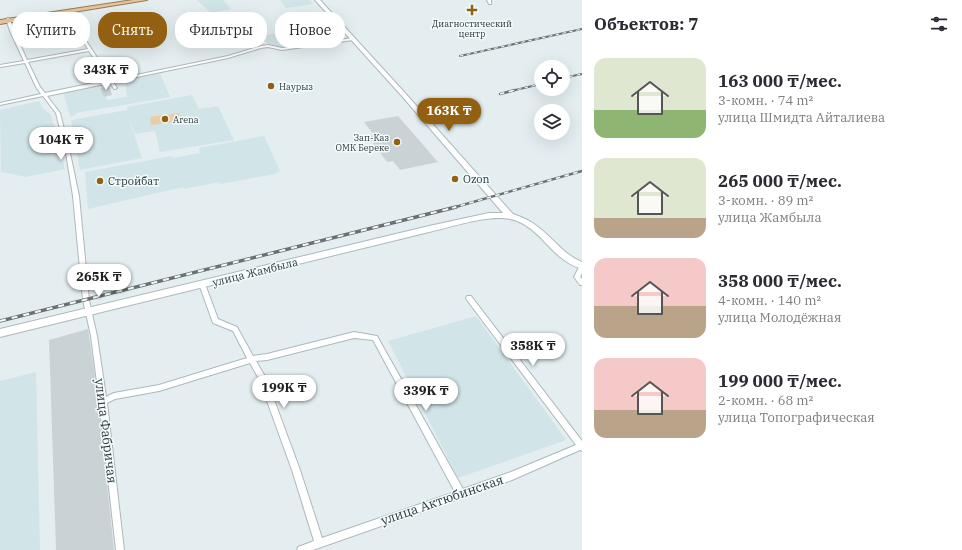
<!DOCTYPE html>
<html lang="ru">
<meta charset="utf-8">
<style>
body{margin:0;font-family:"IBM Plex Serif",serif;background:#f2f2f3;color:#2b2b33;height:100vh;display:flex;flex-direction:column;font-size:15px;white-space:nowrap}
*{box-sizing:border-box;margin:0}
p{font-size:13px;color:#7c7c81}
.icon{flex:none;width:22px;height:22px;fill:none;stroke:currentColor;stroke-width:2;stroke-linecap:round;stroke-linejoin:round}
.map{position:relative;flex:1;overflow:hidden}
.panel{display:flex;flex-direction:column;background:#fff;width:380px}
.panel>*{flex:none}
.banner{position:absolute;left:12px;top:12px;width:380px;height:36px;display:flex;gap:8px}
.fabs{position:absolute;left:534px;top:60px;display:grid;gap:8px}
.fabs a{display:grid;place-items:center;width:36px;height:36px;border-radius:50%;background:#fff;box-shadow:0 4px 16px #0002;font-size:20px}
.price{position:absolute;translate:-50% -34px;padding:0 9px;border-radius:14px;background:#fff;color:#222;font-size:13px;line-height:26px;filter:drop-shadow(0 1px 2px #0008)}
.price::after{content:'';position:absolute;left:50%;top:24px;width:12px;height:9px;margin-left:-6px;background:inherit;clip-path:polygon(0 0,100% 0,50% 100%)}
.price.on{background:#926010;color:#fff}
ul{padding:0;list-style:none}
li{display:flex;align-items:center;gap:12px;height:100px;padding:0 12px}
li span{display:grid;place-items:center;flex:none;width:112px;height:80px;border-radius:12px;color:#555}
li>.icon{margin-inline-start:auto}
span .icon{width:48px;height:48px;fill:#fffc;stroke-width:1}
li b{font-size:17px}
h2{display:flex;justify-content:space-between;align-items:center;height:48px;padding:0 12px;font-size:17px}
.chip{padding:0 14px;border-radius:16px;background:#fff;box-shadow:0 4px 16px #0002;font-size:14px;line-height:36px}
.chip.on{background:#926010;color:#fff}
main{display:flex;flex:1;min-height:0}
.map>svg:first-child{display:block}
.built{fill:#d1e4e8}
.green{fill:#eacca7}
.building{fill:#c9d3d5}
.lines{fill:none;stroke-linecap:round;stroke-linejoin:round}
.street-casing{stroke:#aeb8ba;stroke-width:2}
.secondary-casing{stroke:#aeb8ba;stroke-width:2}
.primary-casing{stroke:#997a51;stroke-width:2}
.street{fill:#fff;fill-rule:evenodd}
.secondary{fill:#fff;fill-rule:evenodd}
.primary{fill:#e2c59f;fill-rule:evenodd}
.rail-far2-casing{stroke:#6b7071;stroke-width:2}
.rail-far1-casing{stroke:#6b7071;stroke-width:2.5}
.rail-casing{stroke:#6b7071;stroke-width:3.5}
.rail-far2{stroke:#f1fcfe;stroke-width:1;stroke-dasharray:3.5;stroke-linecap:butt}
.rail-far1{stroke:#f1fcfe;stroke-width:1.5;stroke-dasharray:4.5;stroke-linecap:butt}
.rail{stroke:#f1fcfe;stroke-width:2;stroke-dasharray:6;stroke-linecap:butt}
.poi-dot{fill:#926010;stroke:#f1fcfe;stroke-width:1.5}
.labels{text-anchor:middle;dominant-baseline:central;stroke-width:3;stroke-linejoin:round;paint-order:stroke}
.far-poi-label{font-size:9px;fill:#343738;stroke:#f1fcfe;text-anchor:start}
.poi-label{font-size:11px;fill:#343738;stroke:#f1fcfe;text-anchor:start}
.street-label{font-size:11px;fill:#343738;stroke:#f1fcfe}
.near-street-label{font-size:13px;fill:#343738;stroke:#f1fcfe}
</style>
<main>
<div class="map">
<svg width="582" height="550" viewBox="0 0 582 550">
<rect width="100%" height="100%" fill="#e4eef0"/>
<path class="built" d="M197,0H223L231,9L211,13Z
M280,0H309L313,4L286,8Z
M328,26L329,27L324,28L326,29L320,30L327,36L334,34L340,39L279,48L268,44L260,36Z
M160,73L170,97L76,113V115L70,116L62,89L94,83L96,88L99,87L107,100L127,97L125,79Z
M192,95L199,109L218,106L234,140L160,152L155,131L135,134L127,113L142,158L80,170L71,120L127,110V107Z
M39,101L42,107L51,115L65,169L26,177L1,172L0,110Z
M264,136L280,171L275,174L220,184L219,182L184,189L183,187L88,209L85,172L172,156L173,158L200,153L199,148Z
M476,316L566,440L458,478L388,341Z
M36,372L40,550H0V381Z"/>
<path class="green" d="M179,113L180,121L151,125L150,117Z"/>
<path class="building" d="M323,15L332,25L321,27L313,17Z
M109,86L112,95L104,97L100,88Z
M398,116L438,162L400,170L393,161L387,162L368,136L374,135L364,122Z
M88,329L97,390L114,550H56L49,340Z"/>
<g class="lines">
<g class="street-casing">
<path id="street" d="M487,0H491V4H489Z
M65,11L67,12L112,80L228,56L261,46L268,45L282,48L353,38L355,39L353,40L282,50L268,47L261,48L228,58L113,82L117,88L115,89H114L110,83L47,96L60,113L70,153L79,196L89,300L97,336L106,397L114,393L159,385L247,358L233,331L213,323L199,284L200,282H204L205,284L218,319L237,327L253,356L267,354L354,332L377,336L463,489L511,472L576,445L467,300L466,298L467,296H471L582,441V451L580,450L512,480L313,550H297L298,547L314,541L292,470L259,379L250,363L159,391L115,399L107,403L124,550H116L98,390L91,336L83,300L73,196L66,153L56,113L43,96L0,105V103L41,94L36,87L25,63L0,67V65L24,61L10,31L6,19L8,18L10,19L14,31L27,60L88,49L63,12ZM89,51L108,80L45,93L40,87L28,62ZM354,338L373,340L455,492L322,538L300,470L266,378L256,361L267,360Z
M580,265H582V273L580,277L582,279V285H580L574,277Z"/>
</g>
<g class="secondary-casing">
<path id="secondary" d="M315,0H320L405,93L513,214C522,217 531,221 538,227C553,238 564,255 582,262V269C565,264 553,251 541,238C533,230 522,221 510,219C489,214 451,227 429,232L0,337V329L429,226L489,213H503L401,95Z"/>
</g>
<g class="primary-casing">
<path id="primary" d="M133,0H147L0,24V20Z"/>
</g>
<use href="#street" class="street"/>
<use href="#secondary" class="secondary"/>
<use href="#primary" class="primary"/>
<g class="rail-far2-casing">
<path id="rail-far2" d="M460,56L582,29
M563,78L582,74
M511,91L541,84"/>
</g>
<g class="rail-far1-casing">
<path id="rail-far1" d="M500,94L515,90
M452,208L582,171"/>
</g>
<g class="rail-casing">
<path id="rail" d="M0,321L456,207"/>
</g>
<use href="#rail-far2" class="rail-far2"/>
<use href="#rail-far1" class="rail-far1"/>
<use href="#rail" class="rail"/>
</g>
<g class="poi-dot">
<path d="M470 4h4v4h4v4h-4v4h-4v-4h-4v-4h4z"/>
<circle cx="271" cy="86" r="4"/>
<circle cx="165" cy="119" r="4"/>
<circle cx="397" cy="142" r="4"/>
<circle cx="455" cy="179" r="4"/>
<circle cx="100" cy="181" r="4"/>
</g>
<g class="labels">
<g class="far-poi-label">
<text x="472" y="23" text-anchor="middle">Диагностический<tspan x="472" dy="10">центр</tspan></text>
<text x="279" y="86">Наурыз</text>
<text x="173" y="119">Arena</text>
<text x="389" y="137" text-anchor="end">Зап-Каз<tspan x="389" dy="10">ОМК Береке</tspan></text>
</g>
<g class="poi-label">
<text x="463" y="179">Ozon</text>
<text x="108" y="181">Стройбат</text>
</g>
<g class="street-label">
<text transform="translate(255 272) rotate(-14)">улица Жамбыла</text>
</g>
<g class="near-street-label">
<text transform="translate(106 431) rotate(83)">улица Фабричая</text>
<text transform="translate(442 500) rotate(-19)">улица Актюбинская</text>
</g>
</g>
</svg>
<div class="fabs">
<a><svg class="icon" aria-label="locate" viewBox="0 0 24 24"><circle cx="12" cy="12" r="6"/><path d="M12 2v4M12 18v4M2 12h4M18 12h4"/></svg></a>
<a><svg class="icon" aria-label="layers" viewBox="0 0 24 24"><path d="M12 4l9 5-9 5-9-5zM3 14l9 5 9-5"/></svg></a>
</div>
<b class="price" style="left:106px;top:91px">343K ₸</b>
<b class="price on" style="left:449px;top:132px">163K ₸</b>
<b class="price" style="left:61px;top:161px">104K ₸</b>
<b class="price" style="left:99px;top:298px">265K ₸</b>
<b class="price" style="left:533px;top:367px">358K ₸</b>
<b class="price" style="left:284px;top:409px">199K ₸</b>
<b class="price" style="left:426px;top:412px">339K ₸</b>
<div class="banner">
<a class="chip">Купить</a>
<a class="chip on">Снять</a>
<a class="chip">Фильтры</a>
<a class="chip">Новое</a>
</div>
</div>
<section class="panel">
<h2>Объектов: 7<svg class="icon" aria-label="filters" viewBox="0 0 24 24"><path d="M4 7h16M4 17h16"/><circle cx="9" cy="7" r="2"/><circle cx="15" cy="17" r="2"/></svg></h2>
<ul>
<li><span style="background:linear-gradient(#dfe7d0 65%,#8fb573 0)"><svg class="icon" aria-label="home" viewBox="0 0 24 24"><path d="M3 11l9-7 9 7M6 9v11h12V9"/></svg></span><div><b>163 000 ₸/мес.</b><p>3-комн. · 74 m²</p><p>улица Шмидта Айталиева</p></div></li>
<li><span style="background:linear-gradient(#dfe7d0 75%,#b9a48a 0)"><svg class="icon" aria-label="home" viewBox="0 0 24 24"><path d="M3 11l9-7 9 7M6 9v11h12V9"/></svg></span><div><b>265 000 ₸/мес.</b><p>3-комн. · 89 m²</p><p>улица Жамбыла</p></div></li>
<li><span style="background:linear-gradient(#f6c9c9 60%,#b9a48a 0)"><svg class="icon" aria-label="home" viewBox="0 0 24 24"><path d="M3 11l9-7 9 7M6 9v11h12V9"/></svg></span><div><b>358 000 ₸/мес.</b><p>4-комн. · 140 m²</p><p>улица Молодёжная</p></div></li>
<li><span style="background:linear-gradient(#f6c9c9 65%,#b9a48a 0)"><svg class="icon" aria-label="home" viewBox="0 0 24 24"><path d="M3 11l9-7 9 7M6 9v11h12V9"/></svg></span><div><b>199 000 ₸/мес.</b><p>2-комн. · 68 m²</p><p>улица Топографическая</p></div></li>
</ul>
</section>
</main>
